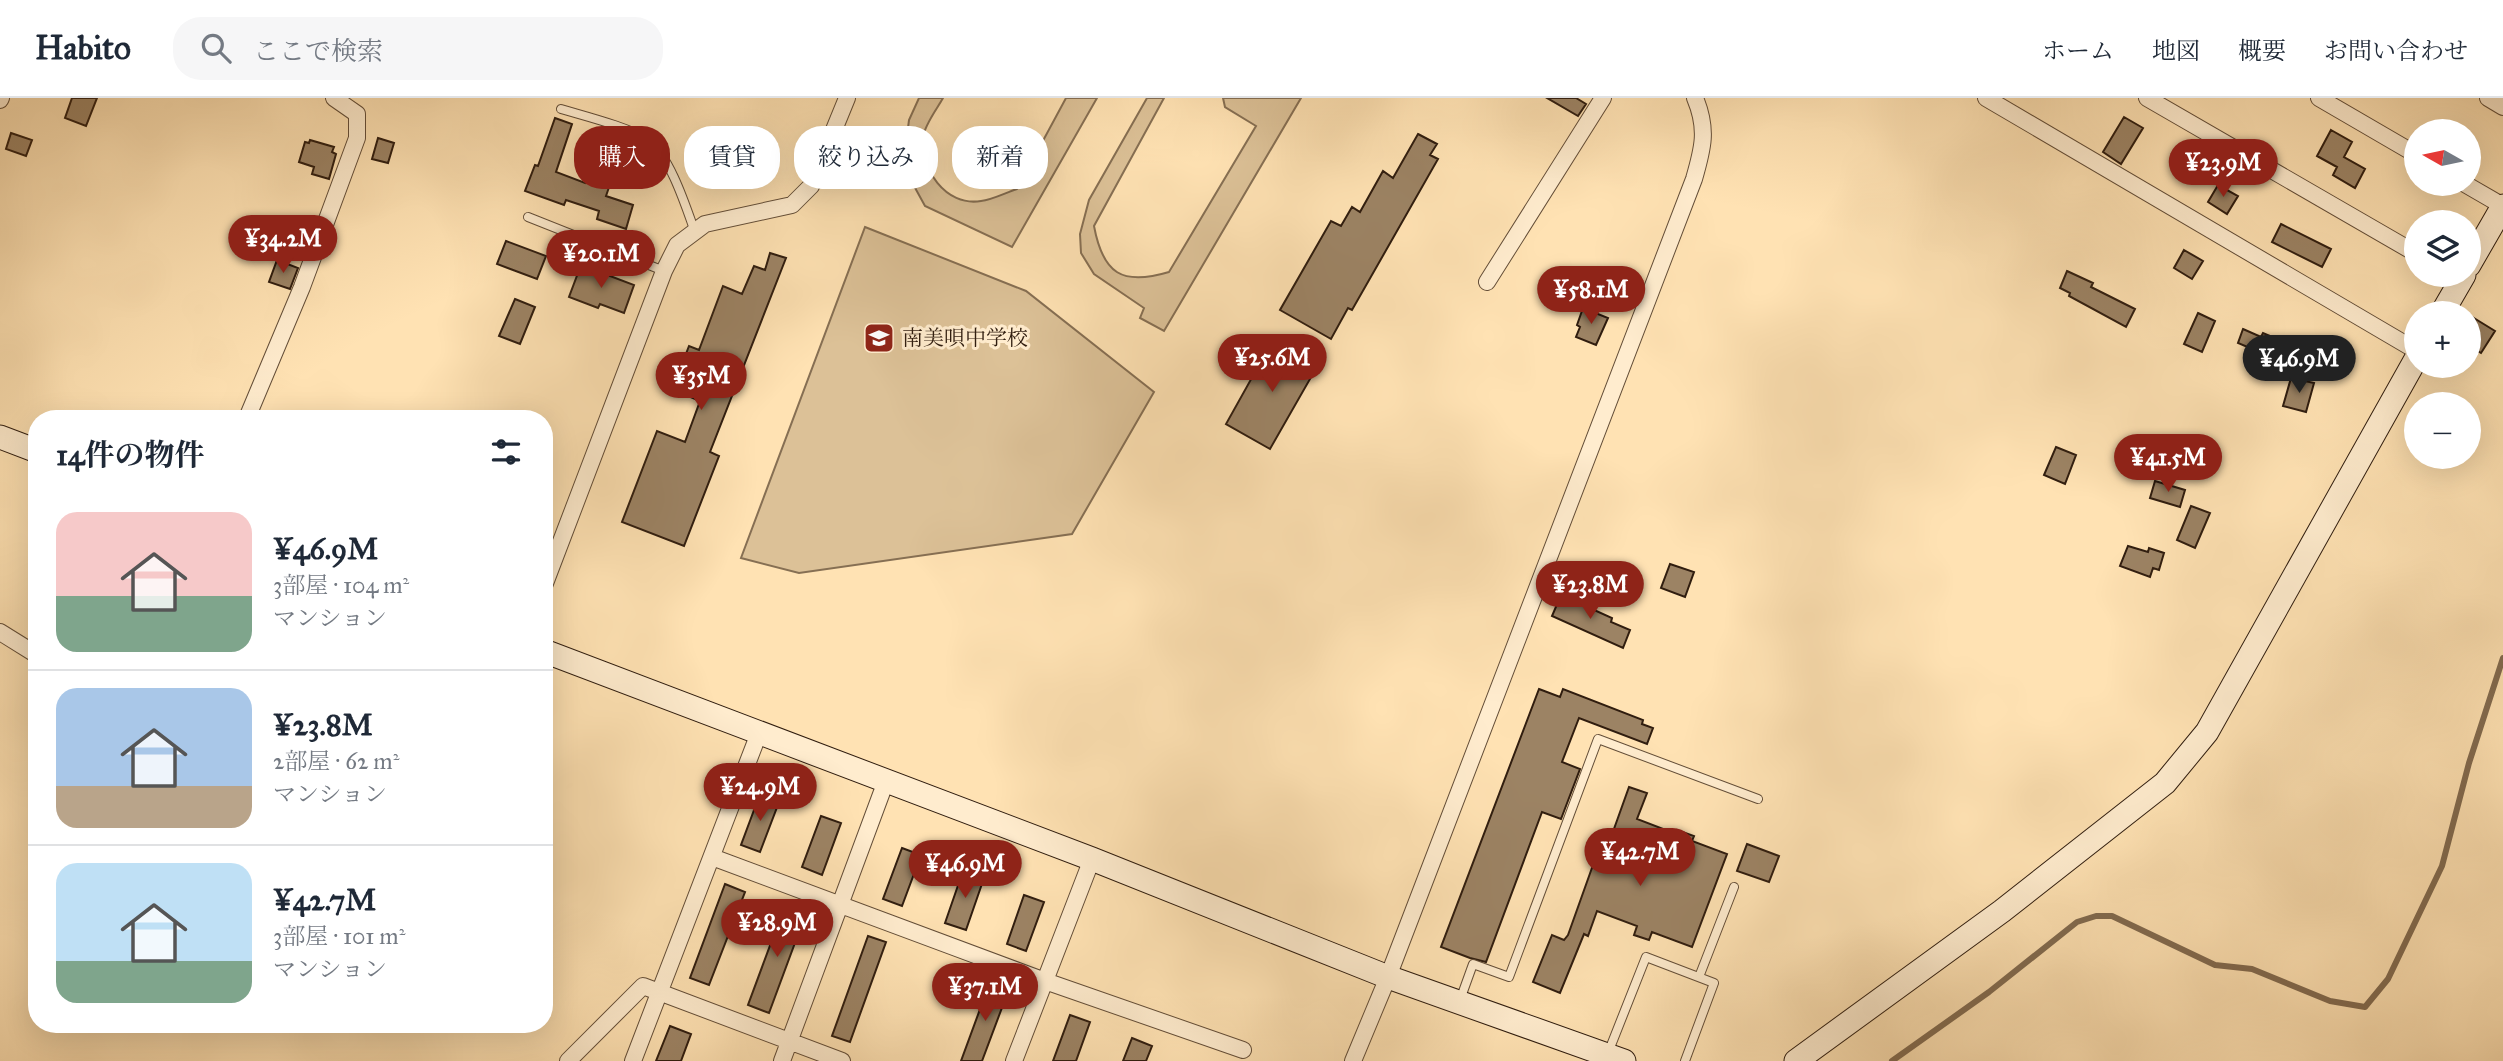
<!DOCTYPE html>
<html lang="ja">
<meta charset="utf-8">
<style>
body{margin:0;font-family:"IM FELL Great Primer","Noto Serif JP",serif;background:#f6f6f7;color:#1f2937;height:100vh;display:flex;flex-direction:column;font-size:26px;white-space:nowrap}
*{box-sizing:border-box;margin:0}
p{font-size:23px;color:#747a83}
.icon{flex:none;width:38px;height:38px;fill:none;stroke:currentColor;stroke-width:2;stroke-linecap:round;stroke-linejoin:round}
.map{position:relative;flex:1;overflow:hidden}
.details{position:absolute;left:28px;top:312px;width:525px;height:623px;display:flex;flex-direction:column;background:#fff;border-radius:28px;box-shadow:0 7px 28px #0002}
.details>*{flex:none}
.guide{position:absolute;left:574px;top:28px;width:665px;height:63px;display:flex;gap:14px}
.needle{width:46px;rotate:279deg}
.buttons{position:absolute;left:2404px;top:21px;display:grid;gap:14px}
.buttons a{display:grid;place-items:center;width:77px;height:77px;border-radius:50%;background:#fff;box-shadow:0 7px 28px #0002;font-size:35px}
.price{position:absolute;translate:-50% -60px;padding:0 16px;border-radius:24px;background:#8f2418;color:#fff;font-size:23px;line-height:46px;filter:drop-shadow(0 2px 4px #0008)}
.price::after{content:'';position:absolute;left:50%;top:42px;width:21px;height:16px;margin-left:-10px;background:inherit;clip-path:polygon(0 0,100% 0,50% 100%)}
.price.current{background:#222;color:#fff}
ul{padding:0;list-style:none}
li{display:flex;align-items:center;gap:21px;height:175px;padding:0 28px}
li+li{border-top:2px solid #e0e1e3}
li span{display:grid;place-items:center;flex:none;width:196px;height:140px;border-radius:21px;color:#555}
li>.icon{margin-inline-start:auto}
span .icon{width:84px;height:84px;fill:#fffc;stroke-width:1}
li b{font-size:30px}
h2{display:flex;justify-content:space-between;align-items:center;height:84px;padding:0 28px;font-size:30px}
.tag{padding:0 24px;border-radius:28px;background:#fff;box-shadow:0 7px 28px #0002;font-size:24px;line-height:63px}
.tag.current{background:#8f2418;color:#fff}
header{display:flex;align-items:center;gap:42px;box-sizing:border-box;height:98px;padding:0 35px;background:#fff;border-bottom:2px solid #e0e1e3}
header strong{font-size:33px}
nav{display:flex;gap:38px;margin-inline-start:auto;font-size:24px}
.search{width:490px;height:63px;background:#f6f6f7;display:flex;align-items:center;gap:18px;box-sizing:border-box;padding:0 24px;border-radius:28px;color:#747a83;font-size:26px}
.map>svg:first-child{display:block}
.green{fill:#dcc197;stroke:#866f53;stroke-width:2}
.lines{fill:none;stroke-linecap:round;stroke-linejoin:round}
.stream{stroke:#826b50;stroke-width:6}
.building{fill:#9c8364;stroke:#301d0f;stroke-width:2}
.lane-casing{stroke:#644e38;stroke-width:10}
.street-casing{stroke:#644e38;stroke-width:18}
.secondary-casing{stroke:#301d0f;stroke-width:25}
.lane{stroke:#ffecce;stroke-width:8}
.street{stroke:#ffecce;stroke-width:16}
.secondary{stroke:#ffecce;stroke-width:23}
.labels{text-anchor:middle;dominant-baseline:central;stroke-width:6;stroke-linejoin:round;paint-order:stroke}
.poi-label{font-size:21px;fill:#301d0f;stroke:#ffecce;text-anchor:start}
</style>
<header>
<strong>Habito</strong>
<div class="search"><svg class="icon" aria-label="search" viewBox="0 0 24 24"><circle cx="10" cy="10" r="6"/><path d="M15 15l6 6"/></svg>ここで検索</div>
<nav><a>ホーム</a><a>地図</a><a>概要</a><a>お問い合わせ</a></nav>
</header>
<div class="map">
<svg width="2503" height="963" viewBox="0 0 2503 963">
<rect width="100%" height="100%" fill="#ffe2b3"/>
<filter id="stains"><feTurbulence type="fractalNoise" baseFrequency=".00286" numOctaves="4"/><feColorMatrix values="0 0 0 0 .2 0 0 0 0 .09 0 0 0 0 .02 0 0 0 .5 -.17"/></filter>
<radialGradient id="worn" r=".72"><stop offset=".6" stop-color="#630" stop-opacity="0"/><stop offset="1" stop-color="#630" stop-opacity=".3"/></radialGradient>
<path class="green" d="M919,0H943C937,11 925,26 923,39C920,70 945,109 981,103C992,102 1005,95 1017,91L1066,0H1097L1012,149L925,108L908,77L905,53L909,22Z
M1147,0H1164L1094,128C1103,176 1122,188 1169,174L1256,28L1225,9L1223,0H1301L1164,233L1140,220L1144,210L1094,176L1081,155L1080,136L1089,102Z
M865,129L1026,193L1154,294L1072,436L799,475L741,460Z"/>
<g class="lines">
<path class="stream" d="M1892,963L1989,894L2077,824L2096,818H2112L2215,867L2252,871L2330,903L2365,909L2388,881L2442,768L2469,665L2503,560"/>
</g>
<path class="building" d="M72,0H97L86,28L65,20Z
M1547,0H1576L1586,6L1578,18Z
M2124,19L2143,30L2121,66L2103,54Z
M555,20L572,26L556,74L585,85L599,43L622,51L606,98L633,107L626,131L597,121L599,113L566,102L564,107L525,93L535,67L538,68Z
M2331,32L2352,44L2344,59L2365,71L2355,90L2333,77L2337,69L2317,58Z
M11,35L32,42L26,58L6,51Z
M1418,36L1437,46L1430,57L1438,61L1352,212L1348,210L1331,241L1280,212L1331,123L1341,128L1352,109L1360,114L1383,73L1393,80Z
M378,40L394,45L388,65L372,61Z
M310,42L334,49L332,54L336,56L329,81L312,76L314,69L299,64L305,44L309,45Z
M2218,87L2238,98L2227,116L2208,104Z
M2281,126L2331,151L2322,169L2272,144Z
M506,143L546,158L537,181L497,166Z
M2184,152L2203,163L2192,181L2174,170Z
M770,155L786,160L710,354L719,358L684,448L622,424L657,333L685,344L700,303L681,295L690,272L681,269L689,248L699,252L723,188L742,196L754,168L765,172Z
M277,162L298,170L290,191L269,184Z
M581,167L634,187L624,215L600,206L598,210L569,199Z
M2067,173L2093,185L2091,189L2135,211L2126,229L2069,198L2070,195L2060,190Z
M515,201L535,209L520,246L499,238Z
M1583,210L1608,220L1596,247L1576,239L1580,229L1577,227Z
M2198,215L2215,223L2202,254L2184,246Z
M2469,217L2495,233L2481,255L2469,248Z
M2243,231L2261,239L2263,235L2282,243L2280,248L2287,251L2282,263L2275,260L2273,265L2248,255L2250,250L2238,245Z
M1273,242L1318,267L1270,351L1226,326Z
M2291,280L2314,285L2306,314L2283,308Z
M2056,349L2076,357L2065,386L2044,377Z
M2155,383L2185,392L2180,409L2150,400Z
M2191,408L2210,415L2195,450L2177,442Z
M2128,448L2148,454L2149,450L2164,455L2159,472L2153,470L2150,479L2120,468Z
M1670,466L1694,474L1685,499L1661,490Z
M1561,497L1612,520L1611,524L1630,532L1623,550L1552,518Z
M1539,591L1560,599L1563,591L1643,622L1642,626L1653,630L1647,646L1579,620L1562,664L1580,671L1561,721L1542,714L1486,864L1470,860L1441,849Z
M1629,689L1647,695L1637,721L1676,736L1677,732L1694,738L1692,743L1727,756L1692,849L1652,834L1649,842L1634,837L1637,828L1597,813L1588,838L1584,836L1560,895L1533,884L1552,837L1564,842L1568,837L1593,767L1600,770Z
M760,696L779,704L760,754L741,747Z
M821,718L841,725L822,777L802,769Z
M1747,746L1779,758L1769,784L1737,773Z
M902,750L921,757L902,808L883,801Z
M963,773L984,780L966,832L945,825Z
M725,786L745,794L709,887L690,880Z
M1024,797L1044,804L1026,853L1007,846Z
M785,807L806,815L769,915L748,907Z
M868,838L886,844L850,944L832,938Z
M990,884L1009,891L982,963H961Z
M1070,917L1090,924L1076,963H1053Z
M670,928L691,936L681,963H656Z
M1132,940L1152,948L1146,963H1123Z"/>
<g class="lines">
<g class="lane-casing">
<path id="lane" d="M561,11C584,18 629,29 648,42C670,58 686,109 695,134
M528,119L664,173
M1699,879L1734,789
M1460,902L1473,866L1509,879L1598,641L1758,701
M1608,955L1646,859L1714,885L1685,963"/>
</g>
<g class="street-casing">
<path id="street" d="M1986,0L2417,253
M2147,0L2417,156
M2319,0L2417,57
M2488,0L2503,9
M0,2L1,0
M2465,86L2503,108
M1487,184L1603,0
M247,320L302,189L357,40V16L334,0
M544,488L664,173L677,147L705,126L792,107L811,88L847,0
M0,534L37,557
M712,759L1045,883L1243,952
M568,963L643,888L842,963
M633,963L759,635
M782,963L886,683
M1014,963L1092,761
M1353,963L1388,879L1694,81C1703,50 1708,31 1695,0"/>
</g>
<g class="secondary-casing">
<path id="secondary" d="M2469,167L2503,108
M2442,215L2464,177
M0,339L37,353
M544,553L1092,761L1388,879L1624,963
M1796,963L2002,813L2165,685L2207,634L2417,259"/>
</g>
<use href="#lane" class="lane"/>
<use href="#street" class="street"/>
<use href="#secondary" class="secondary"/>
</g>
<defs>
<g id="school-square" transform="scale(1.575)"><rect x="-9" y="-9" width="18" height="18" rx="4" fill="#8f2418" stroke="#ffecce"/><path d="M0-5L7-2L0 1L-7-2ZM-4 1L0 2.5L4 1V4Q0 6-4 4Z" fill="#fff"/></g>
</defs>
<g fill-rule="evenodd">
<use href="#school-square" x="879" y="240"/>
</g>
<g class="labels">
<g class="poi-label">
<text x="902" y="240">南美唄中学校</text>
</g>
</g>
<rect width="100%" height="100%" filter="url(#stains)"/>
<rect width="100%" height="100%" fill="url(#worn)"/>
</svg>
<div class="buttons">
<a><svg class="needle" viewBox="-14 -14 28 28"><path d="M0-13l5 13h-10z" fill="#e53935"/><path d="M0 13l5-13h-10z" fill="#747a83"/></svg></a>
<a><svg class="icon" aria-label="layers" viewBox="0 0 24 24"><path d="M12 4l9 5-9 5-9-5zM3 14l9 5 9-5"/></svg></a>
<a>+</a>
<a>−</a>
</div>
<b class="price" style="left:2223px;top:101px">¥23.9M</b>
<b class="price" style="left:283px;top:177px">¥34.2M</b>
<b class="price" style="left:601px;top:192px">¥20.1M</b>
<b class="price" style="left:1591px;top:228px">¥58.1M</b>
<b class="price" style="left:1272px;top:296px">¥25.6M</b>
<b class="price current" style="left:2299px;top:297px">¥46.9M</b>
<b class="price" style="left:701px;top:314px">¥35M</b>
<b class="price" style="left:2168px;top:396px">¥41.5M</b>
<b class="price" style="left:1590px;top:523px">¥23.8M</b>
<b class="price" style="left:760px;top:725px">¥24.9M</b>
<b class="price" style="left:1640px;top:790px">¥42.7M</b>
<b class="price" style="left:965px;top:802px">¥46.9M</b>
<b class="price" style="left:777px;top:861px">¥28.9M</b>
<b class="price" style="left:985px;top:925px">¥37.1M</b>
<div class="guide">
<a class="tag current">購入</a>
<a class="tag">賃貸</a>
<a class="tag">絞り込み</a>
<a class="tag">新着</a>
</div>
<section class="details">
<h2>14件の物件<svg class="icon" aria-label="filters" viewBox="0 0 24 24"><path d="M4 7h16M4 17h16"/><circle cx="9" cy="7" r="2"/><circle cx="15" cy="17" r="2"/></svg></h2>
<ul>
<li><span style="background:linear-gradient(#f6c9c9 60%,#7fa58c 0)"><svg class="icon" aria-label="home" viewBox="0 0 24 24"><path d="M3 11l9-7 9 7M6 9v11h12V9"/></svg></span><div><b>¥46.9M</b><p>3部屋 · 104 m²</p><p>マンション</p></div></li>
<li><span style="background:linear-gradient(#a9c7e8 70%,#b9a48a 0)"><svg class="icon" aria-label="home" viewBox="0 0 24 24"><path d="M3 11l9-7 9 7M6 9v11h12V9"/></svg></span><div><b>¥23.8M</b><p>2部屋 · 62 m²</p><p>マンション</p></div></li>
<li><span style="background:linear-gradient(#bfe0f5 70%,#7fa58c 0)"><svg class="icon" aria-label="home" viewBox="0 0 24 24"><path d="M3 11l9-7 9 7M6 9v11h12V9"/></svg></span><div><b>¥42.7M</b><p>3部屋 · 101 m²</p><p>マンション</p></div></li>
</ul>
</section>
</div>
